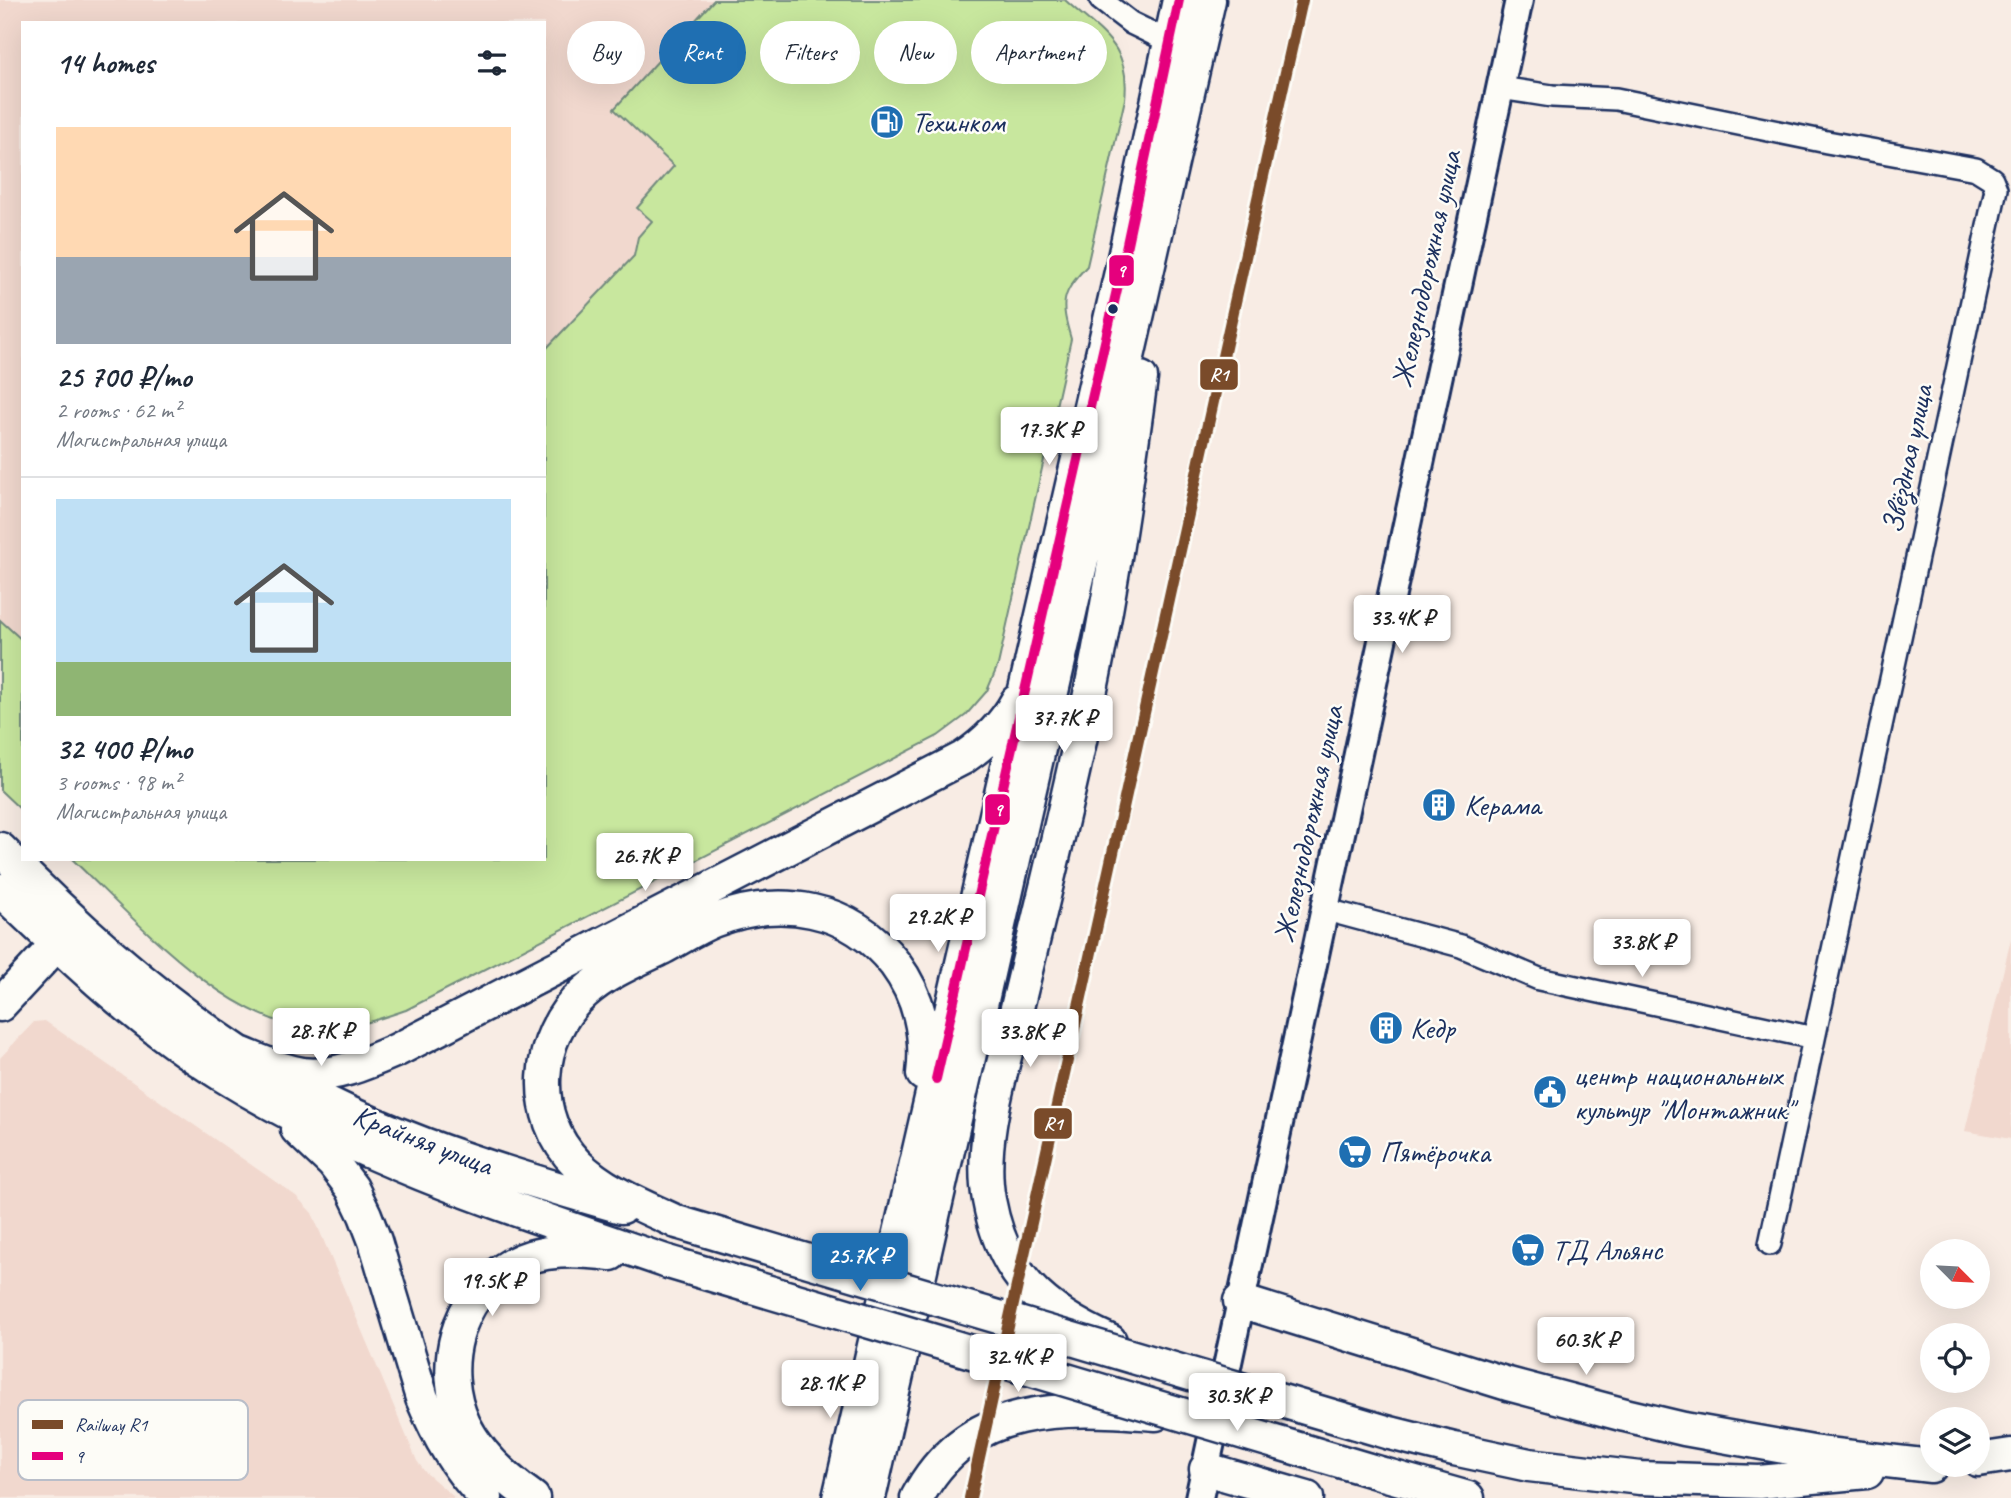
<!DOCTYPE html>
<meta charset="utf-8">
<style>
body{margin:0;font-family:Caveat,sans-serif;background:#f6f6f7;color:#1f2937;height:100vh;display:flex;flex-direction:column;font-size:26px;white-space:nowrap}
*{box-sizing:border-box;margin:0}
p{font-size:23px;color:#747a83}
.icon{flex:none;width:38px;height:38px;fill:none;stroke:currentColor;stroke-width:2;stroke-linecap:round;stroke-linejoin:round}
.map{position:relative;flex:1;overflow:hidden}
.side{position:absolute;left:21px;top:21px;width:525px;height:840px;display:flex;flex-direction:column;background:#fff;border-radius:0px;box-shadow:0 7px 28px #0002}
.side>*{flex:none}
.top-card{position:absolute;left:567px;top:21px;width:665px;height:63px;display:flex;gap:14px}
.needle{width:46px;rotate:114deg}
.fabs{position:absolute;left:1920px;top:1239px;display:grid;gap:14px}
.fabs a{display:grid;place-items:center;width:70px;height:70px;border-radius:50%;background:#fff;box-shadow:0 7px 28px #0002;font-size:35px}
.price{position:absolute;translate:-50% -60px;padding:0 16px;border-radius:7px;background:#fff;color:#222;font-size:23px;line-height:46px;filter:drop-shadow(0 2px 4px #0008)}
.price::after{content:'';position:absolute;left:50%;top:42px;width:21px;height:16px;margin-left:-10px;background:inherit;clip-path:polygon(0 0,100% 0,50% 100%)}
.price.selected{background:#1f6fb2;color:#fff}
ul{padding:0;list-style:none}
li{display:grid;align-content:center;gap:14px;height:371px;padding:0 35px}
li+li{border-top:2px solid #e0e1e3}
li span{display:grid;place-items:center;height:217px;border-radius:0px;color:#555}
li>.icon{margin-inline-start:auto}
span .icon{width:126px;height:126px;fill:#fffc;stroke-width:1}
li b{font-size:30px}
h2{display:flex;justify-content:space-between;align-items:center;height:84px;padding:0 35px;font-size:30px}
.chip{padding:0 24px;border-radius:32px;background:#fff;box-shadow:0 7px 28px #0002;font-size:24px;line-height:63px}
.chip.selected{background:#1f6fb2;color:#fff}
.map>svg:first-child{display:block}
.built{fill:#f1d8ce}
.green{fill:#c8e79e;stroke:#728b7e;stroke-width:2}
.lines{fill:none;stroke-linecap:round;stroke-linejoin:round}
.minor-casing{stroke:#1b2f5e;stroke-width:26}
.tertiary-casing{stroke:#1b2f5e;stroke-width:32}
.secondary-casing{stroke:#1b2f5e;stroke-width:37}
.minor{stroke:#fdfcf7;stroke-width:21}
.tertiary{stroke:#fdfcf7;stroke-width:26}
.secondary{stroke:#fdfcf7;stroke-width:32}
.secondary-bridge-casing{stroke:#1b2f5e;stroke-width:37;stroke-linecap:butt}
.secondary-bridge{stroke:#fdfcf7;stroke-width:32}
.bus-1-casing{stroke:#fdfcf7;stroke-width:16}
.bus-1{stroke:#e5007d;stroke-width:10}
.rail-1-casing{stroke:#fdfcf7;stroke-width:18}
.rail-1{stroke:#7a4b2a;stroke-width:12}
.bus-dot{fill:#1b2f5e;stroke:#fdfcf7;stroke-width:2.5}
.labels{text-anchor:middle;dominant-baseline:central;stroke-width:5;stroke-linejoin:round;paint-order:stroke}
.poi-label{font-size:30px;fill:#1b2f5e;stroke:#fdfcf7;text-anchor:start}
.street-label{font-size:30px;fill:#1b2f5e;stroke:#fdfcf7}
.key{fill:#fdfcf7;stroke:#b9bec9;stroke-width:2}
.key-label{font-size:19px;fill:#1b2f5e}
.line-badge{stroke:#fdfcf7;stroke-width:2.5}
.badge-label{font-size:19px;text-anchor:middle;font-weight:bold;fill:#fff}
</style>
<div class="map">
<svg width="2011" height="1498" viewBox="0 0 2011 1498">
<rect width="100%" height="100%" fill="#f8ece4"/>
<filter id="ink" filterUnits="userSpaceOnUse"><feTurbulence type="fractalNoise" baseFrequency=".0143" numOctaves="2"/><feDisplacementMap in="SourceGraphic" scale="14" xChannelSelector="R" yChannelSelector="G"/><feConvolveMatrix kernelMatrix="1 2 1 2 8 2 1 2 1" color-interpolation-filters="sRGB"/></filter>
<g filter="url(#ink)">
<path class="built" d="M0,0H1044L544,859V23H23V662L0,641Z
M2011,939V1139L1965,1131Z
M45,1021L296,1196L312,1213L417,1461L425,1472L455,1498H0V1058L34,1022Z"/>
<path class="green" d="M714,0H1065C1101,33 1131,45 1125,99L1087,266C1061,294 1060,302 1071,339L998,665L987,691L966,715L938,736L406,1010C382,1018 343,1032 318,1030C225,1023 136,920 72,859H544V351L634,256L638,237L652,221L637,208L674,166L614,109Z
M0,620L23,641V812L0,790Z"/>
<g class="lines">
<g class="minor-casing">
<path id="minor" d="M1101,0L1131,23L1170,42
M1500,88L1552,96L1616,99L1827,142L1976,169L1992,179L1996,189L1770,1244
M1323,909L1461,946L1539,979L1814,1038"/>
</g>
<g class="tertiary-casing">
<path id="tertiary" d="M1199,1498L1519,0"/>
</g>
<g class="secondary-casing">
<path id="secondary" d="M0,849C73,924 151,994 238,1052C353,1128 491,1170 622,1207
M0,890C70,957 141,1025 224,1076C361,1161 516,1210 668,1262
M0,1005L71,929
M240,1053C260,1061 281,1071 303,1074C334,1078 369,1062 397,1050L963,758C985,743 1004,725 1017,701
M297,1129L333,1163L352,1188L365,1215L375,1241L422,1398C438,1436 456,1469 486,1498
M677,1222C643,1206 604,1191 577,1164C529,1116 535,1037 584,993C606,973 635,961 662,948C679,939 696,928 713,921C780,895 850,906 895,964C919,996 928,1035 923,1074
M1240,1301L1508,1384L1625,1415L1684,1429L1818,1453L1931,1466
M1110,1341C1043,1311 1003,1276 989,1200C978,1141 1003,1069 1016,1012C1040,912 1065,813 1086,713C1110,602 1126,490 1141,378
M1390,1433L1454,1449L1529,1465L1640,1478L1759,1482L1867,1472
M1978,1460L2011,1455
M1206,1469L1307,1498
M1383,1474L1468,1498
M533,1498C506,1479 479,1455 464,1424C438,1368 456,1296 511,1265C541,1248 578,1250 611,1254
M839,1498L1121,272L1179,0
M869,1498L1209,0
M917,1498C968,1401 1062,1407 1156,1414"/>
</g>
<use href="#minor" class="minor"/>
<use href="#tertiary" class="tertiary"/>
<use href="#secondary" class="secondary"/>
<g class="secondary-bridge-casing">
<path id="secondary-bridge" d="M677,1222L1390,1433
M668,1262L1383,1474"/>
</g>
<use href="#secondary-bridge" class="secondary-bridge"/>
<g class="bus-1-casing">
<path id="bus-1" d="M936,1079L1121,272L1179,0"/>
</g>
<use href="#bus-1" class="bus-1"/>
<g class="rail-1-casing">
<path id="rail-1" d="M970,1498L1302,0"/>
</g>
<use href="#rail-1" class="rail-1"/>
</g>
</g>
<defs>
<g id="fuel-disc" transform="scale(1.75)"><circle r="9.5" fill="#1f6fb2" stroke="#fdfcf7"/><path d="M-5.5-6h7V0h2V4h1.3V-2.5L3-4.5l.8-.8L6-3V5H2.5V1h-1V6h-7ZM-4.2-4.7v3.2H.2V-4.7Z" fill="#fff"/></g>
<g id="building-disc" transform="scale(1.75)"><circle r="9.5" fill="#1f6fb2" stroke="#fdfcf7"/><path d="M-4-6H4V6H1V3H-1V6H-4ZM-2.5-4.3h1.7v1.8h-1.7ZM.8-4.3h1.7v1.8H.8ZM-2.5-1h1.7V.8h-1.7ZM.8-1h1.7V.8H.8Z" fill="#fff"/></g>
<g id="civic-disc" transform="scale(1.75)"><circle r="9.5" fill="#1f6fb2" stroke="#fdfcf7"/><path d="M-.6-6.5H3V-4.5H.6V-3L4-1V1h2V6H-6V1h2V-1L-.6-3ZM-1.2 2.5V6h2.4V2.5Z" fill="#fff"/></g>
<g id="supermarket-disc" transform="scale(1.75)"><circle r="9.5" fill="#1f6fb2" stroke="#fdfcf7"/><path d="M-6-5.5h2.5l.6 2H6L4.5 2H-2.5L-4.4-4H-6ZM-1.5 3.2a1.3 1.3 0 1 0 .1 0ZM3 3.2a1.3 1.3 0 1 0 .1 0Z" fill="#fff"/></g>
</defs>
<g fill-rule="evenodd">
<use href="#fuel-disc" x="887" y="122"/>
<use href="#building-disc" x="1439" y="805"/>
<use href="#building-disc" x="1386" y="1028"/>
<use href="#civic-disc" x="1550" y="1092"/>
<use href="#supermarket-disc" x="1355" y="1152"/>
<use href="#supermarket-disc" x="1528" y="1250"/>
</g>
<circle class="bus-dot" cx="1113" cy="309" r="6"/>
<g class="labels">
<g class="poi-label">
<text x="912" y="122">Техинком</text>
<text x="1464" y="805">Керама</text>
<text x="1410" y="1028">Кедр</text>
<text x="1574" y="1075">центр национальных<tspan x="1574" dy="34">культур "Монтажник"</tspan></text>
<text x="1380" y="1152">Пятёрочка</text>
<text x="1552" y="1250">ТД Альянс</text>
</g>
<g class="street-label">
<text transform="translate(1426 269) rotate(-78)">Железнодорожная улица</text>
<text transform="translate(1907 459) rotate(-78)">Звёздная улица</text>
<text transform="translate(1308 824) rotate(-78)">Железнодорожная улица</text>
<text transform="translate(423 1140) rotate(21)">Крайняя улица</text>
</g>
</g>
<rect x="18" y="1400" width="230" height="80" rx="10" class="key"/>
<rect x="32" y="1420" width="31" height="9" fill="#7a4b2a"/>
<rect x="32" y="1452" width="31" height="8" fill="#e5007d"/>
<g class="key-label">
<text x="75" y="1431">Railway R1</text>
<text x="75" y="1463">9</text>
</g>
<g class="line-badge">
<rect x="1108" y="254" width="27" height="33" rx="7" fill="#e5007d"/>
<rect x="1199" y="358" width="40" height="33" rx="7" fill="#7a4b2a"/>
<rect x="984" y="793" width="27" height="33" rx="7" fill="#e5007d"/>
<rect x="1033" y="1107" width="40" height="33" rx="7" fill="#7a4b2a"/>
</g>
<g class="badge-label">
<text x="1121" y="277">9</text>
<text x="1219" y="381">R1</text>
<text x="998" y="816">9</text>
<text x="1053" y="1130">R1</text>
</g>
</svg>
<div class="fabs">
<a><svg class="needle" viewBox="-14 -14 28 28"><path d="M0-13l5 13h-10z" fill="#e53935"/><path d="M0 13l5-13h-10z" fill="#747a83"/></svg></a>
<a><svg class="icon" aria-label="locate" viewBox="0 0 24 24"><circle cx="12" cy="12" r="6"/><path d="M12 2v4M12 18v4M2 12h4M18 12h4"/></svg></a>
<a><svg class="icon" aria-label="layers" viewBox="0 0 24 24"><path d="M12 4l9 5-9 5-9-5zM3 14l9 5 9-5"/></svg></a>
</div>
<b class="price" style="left:1049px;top:467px">17.3K ₽</b>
<b class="price" style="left:1402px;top:655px">33.4K ₽</b>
<b class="price" style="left:1064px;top:755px">37.7K ₽</b>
<b class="price" style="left:645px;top:893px">26.7K ₽</b>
<b class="price" style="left:938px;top:954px">29.2K ₽</b>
<b class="price" style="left:1642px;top:979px">33.8K ₽</b>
<b class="price" style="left:321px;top:1068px">28.7K ₽</b>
<b class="price" style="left:1030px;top:1069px">33.8K ₽</b>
<b class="price selected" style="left:860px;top:1293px">25.7K ₽</b>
<b class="price" style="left:492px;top:1318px">19.5K ₽</b>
<b class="price" style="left:1586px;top:1377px">60.3K ₽</b>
<b class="price" style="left:1018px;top:1394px">32.4K ₽</b>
<b class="price" style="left:830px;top:1420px">28.1K ₽</b>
<b class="price" style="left:1237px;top:1433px">30.3K ₽</b>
<div class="top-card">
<a class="chip">Buy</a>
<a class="chip selected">Rent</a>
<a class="chip">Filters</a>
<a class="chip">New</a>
<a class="chip">Apartment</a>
</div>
<section class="side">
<h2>14 homes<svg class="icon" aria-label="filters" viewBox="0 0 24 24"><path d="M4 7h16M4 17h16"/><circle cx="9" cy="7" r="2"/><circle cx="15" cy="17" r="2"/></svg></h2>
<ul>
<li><span style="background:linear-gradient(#ffd9b3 60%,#9aa5b1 0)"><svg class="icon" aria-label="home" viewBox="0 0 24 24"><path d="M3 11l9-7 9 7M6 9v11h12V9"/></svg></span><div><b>25 700 ₽/mo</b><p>2 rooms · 62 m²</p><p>Магистральная улица</p></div></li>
<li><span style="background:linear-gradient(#bfe0f5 75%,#8fb573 0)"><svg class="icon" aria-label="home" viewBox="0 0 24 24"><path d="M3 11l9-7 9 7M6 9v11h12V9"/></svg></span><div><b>32 400 ₽/mo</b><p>3 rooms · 98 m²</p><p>Магистральная улица</p></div></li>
</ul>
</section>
</div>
